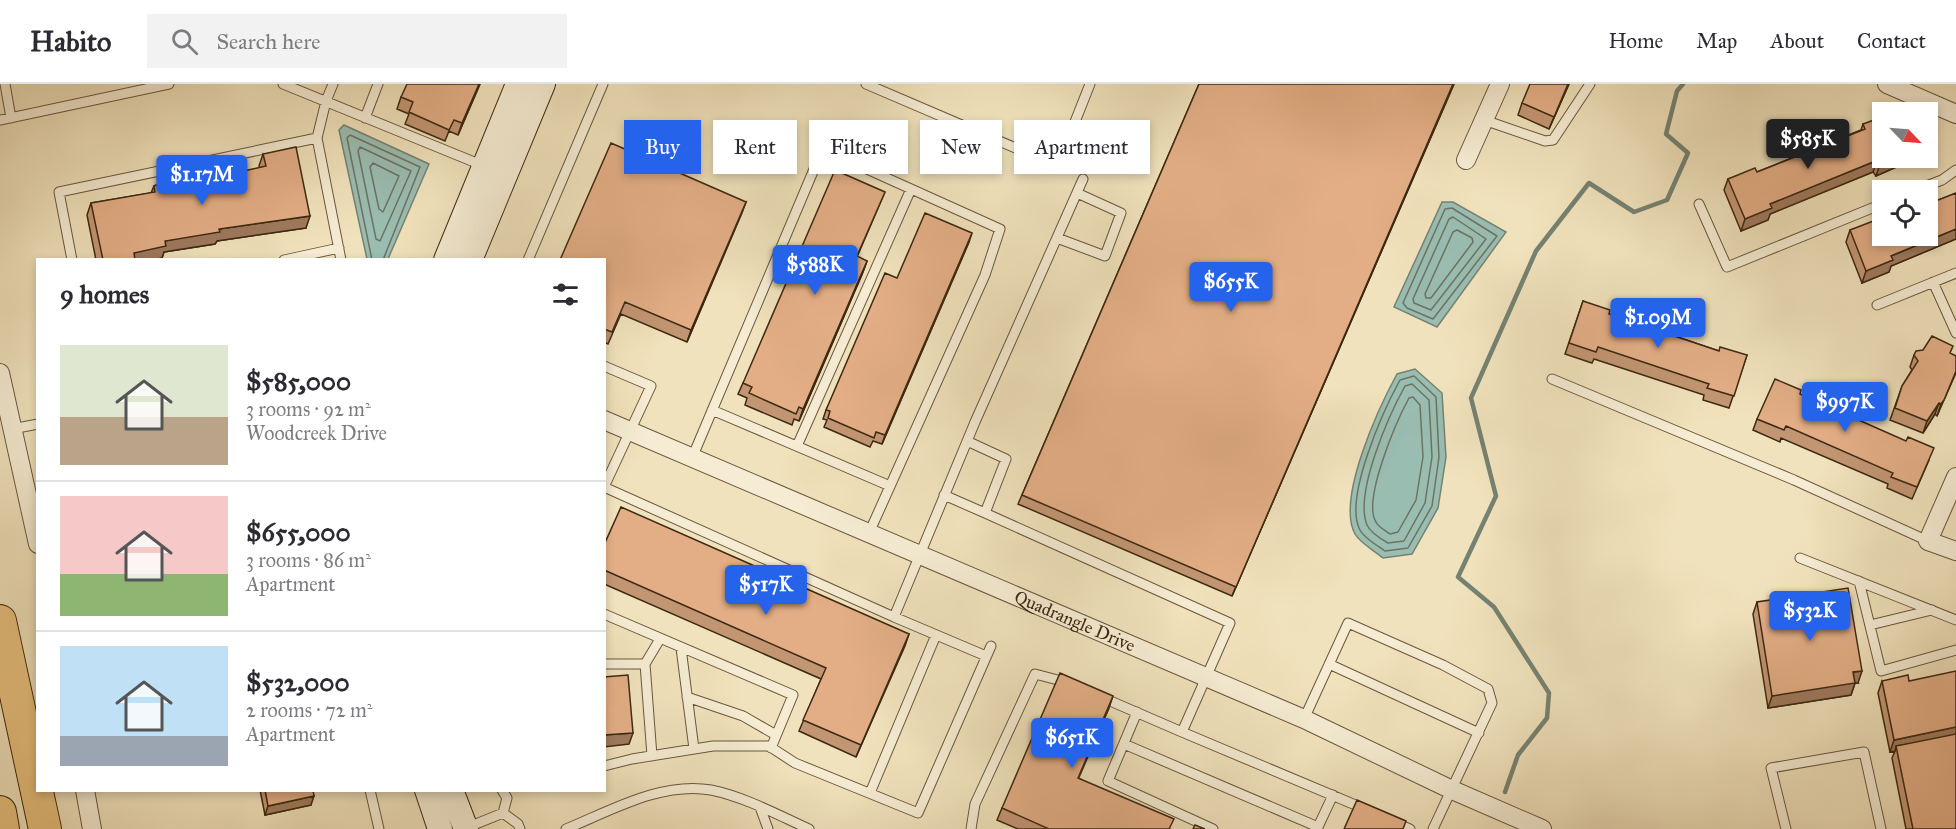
<!DOCTYPE html>
<meta charset="utf-8">
<style>
body{margin:0;font-family:"IM FELL Great Primer",serif;background:#f2f2f3;color:#2b2b33;height:100vh;display:flex;flex-direction:column;font-size:22px;white-space:nowrap}
*{box-sizing:border-box;margin:0}
p{font-size:20px;color:#7c7c81}
.icon{flex:none;width:33px;height:33px;fill:none;stroke:currentColor;stroke-width:2;stroke-linecap:round;stroke-linejoin:round}
.map{position:relative;flex:1;overflow:hidden}
.sheet{position:absolute;left:36px;top:174px;width:570px;height:534px;display:flex;flex-direction:column;background:#fff;border-radius:0px;box-shadow:0 3px 9px #0003}
.sheet>*{flex:none}
.guide{position:absolute;left:624px;top:36px;width:570px;height:54px;display:flex;gap:12px}
.needle{width:39px;rotate:115deg}
.controls{position:absolute;left:1872px;top:18px;display:grid;gap:12px}
.controls a{display:grid;place-items:center;width:66px;height:66px;border-radius:0px;background:#fff;box-shadow:0 3px 9px #0003;font-size:30px}
.price{position:absolute;translate:-50% -51px;padding:0 14px;border-radius:6px;background:#2563eb;color:#fff;font-size:20px;line-height:39px;filter:drop-shadow(0 2px 3px #0008)}
.price::after{content:'';position:absolute;left:50%;top:36px;width:18px;height:14px;margin-left:-9px;background:inherit;clip-path:polygon(0 0,100% 0,50% 100%)}
.price.on{background:#222;color:#fff}
ul{padding:0;list-style:none}
li{display:flex;align-items:center;gap:18px;height:150px;padding:0 24px}
li+li{border-top:2px solid #e1e1e2}
li span{display:grid;place-items:center;flex:none;width:168px;height:120px;border-radius:0px;color:#555}
li>.icon{margin-inline-start:auto}
span .icon{width:72px;height:72px;fill:#fffc;stroke-width:1}
li b{font-size:26px}
h2{display:flex;justify-content:space-between;align-items:center;height:72px;padding:0 24px;font-size:26px}
.pill{padding:0 21px;border-radius:0px;background:#fff;box-shadow:0 3px 9px #0003;font-size:21px;line-height:54px}
.pill.on{background:#2563eb;color:#fff}
header{display:flex;align-items:center;gap:36px;box-sizing:border-box;height:84px;padding:0 30px;background:#fff;border-bottom:2px solid #e1e1e2}
header strong{font-size:28px}
nav{display:flex;gap:33px;margin-inline-start:auto;font-size:21px}
.search{width:420px;height:54px;background:#f2f2f3;display:flex;align-items:center;gap:15px;box-sizing:border-box;padding:0 21px;border-radius:0px;color:#7c7c81;font-size:22px}
.map>svg:first-child{display:block}
.water{fill:#9abdb2;stroke:#758272;stroke-width:1.5}
.lines{fill:none;stroke-linecap:round;stroke-linejoin:round}
.shore{stroke:#6c7362;stroke-width:1.5}
.stream{stroke:#758272;stroke-width:4.5}
.lane-casing{stroke:#6a573c;stroke-width:11}
.street-casing{stroke:#6a573c;stroke-width:20}
.secondary-casing{stroke:#3d2911;stroke-width:26}
.highway-casing{stroke:#3d2911;stroke-width:34}
.lane{stroke:#f5ecd3;stroke-width:9}
.street{stroke:#f5ecd3;stroke-width:18}
.secondary{stroke:#f5ecd3;stroke-width:24}
.highway{stroke:#e8c17e;stroke-width:32}
.wall{fill:#c39673;stroke:#3d2911;stroke-width:1.5}
.shaded-wall{fill:#9f7a5e;stroke:#3d2911;stroke-width:1.5}
.building{fill:#e3ae86;stroke:#3d2911;stroke-width:1.5}
.labels{text-anchor:middle;dominant-baseline:central;stroke-width:6;stroke-linejoin:round;paint-order:stroke}
.street-label{font-size:18px;fill:#3d2911;stroke:#f5ecd3}
</style>
<header>
<strong>Habito</strong>
<div class="search"><svg class="icon" aria-label="search" viewBox="0 0 24 24"><circle cx="10" cy="10" r="6"/><path d="M15 15l6 6"/></svg>Search here</div>
<nav><a>Home</a><a>Map</a><a>About</a><a>Contact</a></nav>
</header>
<div class="map">
<svg width="1956" height="745" viewBox="0 0 1956 745">
<rect width="100%" height="100%" fill="#f0e2bc"/>
<filter id="stains"><feTurbulence type="fractalNoise" baseFrequency=".00333" numOctaves="4"/><feColorMatrix values="0 0 0 0 .2 0 0 0 0 .09 0 0 0 0 .02 0 0 0 .5 -.17"/></filter>
<radialGradient id="worn" r=".72"><stop offset=".6" stop-color="#630" stop-opacity="0"/><stop offset="1" stop-color="#630" stop-opacity=".3"/></radialGradient>
<path class="water" d="M344,41L429,80L388,175H367L339,46Z
M1442,118H1453L1506,148L1437,243L1394,223Z
M1415,285L1442,309L1446,373L1438,424L1412,470L1383,474C1375,467 1360,459 1355,450C1336,415 1379,323 1397,290Z"/>
<g class="lines">
<path class="shore" d="M360,63L411,87L380,157L376,155L358,67Z
M373,79L399,92L383,128L379,125L370,83Z
M1452,124L1497,152L1433,235L1407,224L1403,219L1445,125Z
M1453,133L1486,155L1431,226L1414,219L1413,215L1449,135Z
M1457,146L1472,154L1473,158L1431,214H1426L1425,210L1453,148Z
M372,176L347,54L350,51L420,83L383,176
M1414,292L1436,313L1439,373L1432,422L1408,464L1385,467C1378,462 1364,454 1360,446C1343,415 1384,325 1400,296Z
M1412,300L1429,316L1432,373L1425,419L1404,457L1388,459C1381,455 1370,448 1367,441C1354,409 1389,331 1405,302Z
M1413,313L1420,321L1423,373L1416,416L1398,448L1390,450C1386,447 1378,443 1376,438C1362,416 1397,336 1409,314Z"/>
<path class="stream" d="M1505,708L1518,671L1547,634L1549,609L1494,523L1458,493L1496,412L1471,314L1536,167L1589,99L1634,128L1667,116L1688,69L1666,50L1677,7L1683,0"/>
<g class="lane-casing">
<path id="lane" d="M5,0L11,34
M283,0L484,82
M866,0L1046,77L1067,58L1090,0
M365,34L378,0
M0,36L169,0
M1484,36L1545,57L1553,56L1590,0
M317,54L326,17L333,0
M1916,106L1942,96L1956,86
M1699,120L1727,183L1882,120
M1057,154L1105,172L1121,129L1077,109
M72,176L59,108L317,54L341,176
M284,176L339,164
M528,176L603,0
M1933,198L1956,249
M1877,221L1956,189
M604,282L651,302L604,403
M1552,295L1794,396L1928,457
M712,326L890,402
M12,345L38,340
M797,362L911,105
M692,374L820,71L849,77L1000,145L985,191L869,449
M604,403L894,533
M944,411L985,429L1006,375L967,357
M985,429L1230,539L1182,648L1101,613
M1800,474L1956,536
M1859,497L1881,587L1956,566
M604,530L793,611L771,664
M1870,541L1932,526
M681,564L694,665
M986,572L894,533L975,338L1083,95
M604,580H645L652,672
M645,580L660,555
M1329,580L1479,649
M687,613L743,632L776,651
M1137,628L1108,697L1213,745
M1304,635L1348,539L1443,581L1488,605L1492,619L1433,745
M1182,648L1365,725
M1124,660L1318,743
M604,682L632,675L713,662H769L795,679L918,729L991,562
M370,706L379,745
M502,706L507,714L503,729
M870,709L936,551
M760,723L768,745
M1394,738L1410,745
M466,744L503,729L518,740L520,745
M566,745C610,727 662,697 711,706C745,713 778,731 809,745
M971,745L975,720L1035,590L1069,599
M1317,745L1333,711
M1786,745L1771,684L1864,668L1881,745"/>
</g>
<g class="street-casing">
<g id="street">
<path d="M1887,0L1956,30"/>
<path d="M1466,76L1500,0"/>
<path d="M0,289L38,460"/>
<path id="s1" d="M604,336L1304,635L1450,705L1542,745"/>
<path d="M1956,393L1928,457L1956,467"/>
<path d="M85,706L92,745"/>
</g>
</g>
<g class="secondary-casing">
<path id="secondary" d="M446,176L518,0
M470,176L543,0
M427,706L440,745
M451,706L466,745"/>
</g>
<g class="highway-casing">
<path id="highway" d="M0,537L45,745
M0,728L3,745"/>
</g>
<use href="#lane" class="lane"/>
<use href="#street" class="street"/>
<use href="#secondary" class="secondary"/>
<use href="#highway" class="highway"/>
</g>
<path class="wall" d="M480,0L458,51L449,47L445,57L405,40L409,30L397,25L401,13Z
M1199,0H1454L1232,512L1018,420Z
M1569,0L1549,45L1518,31L1522,19Z
M1863,40L1901,81L1876,92L1873,88L1770,130L1768,136L1741,147L1724,106L1728,95L1757,88L1861,46Z
M263,70L306,144L217,157L215,160L164,168L162,174L153,176H96L87,131L91,119L151,109L154,102L235,89L260,84L259,82Z
M885,108L857,173L867,177L863,188L799,337L794,335L792,341L745,321L747,314L738,310L743,299Z
M1956,109V155L1891,182L1889,188L1862,199L1846,158L1850,146L1878,140Z
M746,118L687,258L621,230L608,260L604,258V176Z
M969,158L882,360L873,357L870,363L824,343L827,336L823,335L826,326L897,194Z
M1583,217L1609,230L1719,267L1747,271L1729,324L1703,316L1704,311L1594,275L1592,279L1565,270Z
M1951,270L1956,272L1939,327L1937,332L1935,330L1923,349L1890,336L1902,302L1912,286L1910,283L1914,271Z
M1800,310L1929,376L1912,415L1887,404L1888,400L1781,354L1780,358L1753,346L1757,335Z
M604,461L909,550L856,673L799,647L821,595L604,500Z
M1757,518L1858,599H1855L1851,611L1768,624L1753,530Z
M1882,597L1956,745H1906L1892,674L1895,667L1890,668L1878,609Z
M1109,624L1078,694L1170,745H1018L997,736L1002,724Z
M260,706H313L311,721L265,731Z"/>
<path class="shaded-wall" d="M479,0H480L458,51L462,39Z
M1453,0H1454L1232,512L1236,503Z
M1568,0H1569L1549,45L1554,33Z
M1896,74H1904L1901,81L1876,92L1880,80Z
M1878,76L1873,88L1770,130L1768,136L1741,147L1745,135L1770,120Z
M746,118L742,129L687,258L691,246Z
M310,132L306,144L217,157L215,160L164,168L162,174L153,176H132L134,169L165,157L219,145Z
M1956,145V155L1891,182L1889,188L1862,199L1866,187L1891,172Z
M972,149L969,158L882,360L885,351Z
M867,177L863,188L799,337L803,325Z
M1956,287V289L1937,332L1941,320Z
M1939,319L1935,330L1923,349L1927,337Z
M909,550L905,562L856,673L861,661Z
M1862,587L1858,599H1855L1851,611L1768,624L1772,612L1853,588Z
M1113,612L1109,624L1074,705L1078,694Z
M1956,643V653L1896,662L1895,667L1890,668L1894,656Z
M633,649L629,660L604,663V651Z
M314,712L311,721L265,731L268,722Z"/>
<path class="building" d="M407,0H479L462,39L454,36L449,46L409,28L413,18L401,13Z
M1199,0H1453L1236,503L1022,411Z
M1530,0H1568L1554,33L1522,19Z
M1882,33V74H1896L1880,80L1878,76L1770,120L1772,124L1745,135L1728,95L1755,84L1757,88L1865,45L1863,40Z
M611,59L746,118L691,246L625,218L612,248L604,245V176H560Z
M296,63L310,132L219,145L220,148L165,157L166,162L134,169L135,176H103L91,119L155,108L154,102L180,89L205,84L234,85L235,89L266,82L263,70Z
M835,86L885,108L857,172L867,177L803,325L799,323L796,330L749,309L752,303L743,299Z
M1956,109V145L1891,172L1893,176L1866,187L1850,146L1876,136L1878,140L1882,138V152H1928V120Z
M925,129L972,149L885,351L876,348L874,354L828,334L830,327L826,326L885,189L897,194Z
M1583,217L1610,226L1609,230L1719,267L1720,263L1747,271L1734,312L1707,304L1709,300L1598,263L1596,268L1569,259Z
M1932,252L1953,262L1950,269L1956,272V287L1944,316L1941,320L1939,319L1927,337L1895,324L1902,302L1918,277L1914,271L1916,267L1923,266Z
M1775,295L1801,306L1800,310L1906,357L1908,353L1934,364L1917,403L1891,393L1893,389L1786,342L1784,346L1757,335Z
M621,423L909,550L861,661L803,636L826,584L604,486V461Z
M1848,504L1862,587L1853,588L1855,599L1772,612L1757,518Z
M1956,587V643L1894,656L1882,597L1908,591L1909,597Z
M1060,589L1113,612L1078,694L1174,735L1169,745H1049L1002,724Z
M628,591L633,649L604,651V593Z
M1956,650V745H1913L1896,662Z
M265,706H313L314,712L268,722Z
M1357,716L1406,737L1403,745H1344Z
M1195,741L1205,745H1193Z"/>
<g class="labels">
<g class="street-label">
<text stroke="none"><textPath href="#s1" startOffset="512">Quadrangle Drive</textPath></text>
</g>
</g>
<rect width="100%" height="100%" filter="url(#stains)"/>
<rect width="100%" height="100%" fill="url(#worn)"/>
</svg>
<div class="controls">
<a><svg class="needle" viewBox="-14 -14 28 28"><path d="M0-13l5 13h-10z" fill="#e53935"/><path d="M0 13l5-13h-10z" fill="#7c7c81"/></svg></a>
<a><svg class="icon" aria-label="locate" viewBox="0 0 24 24"><circle cx="12" cy="12" r="6"/><path d="M12 2v4M12 18v4M2 12h4M18 12h4"/></svg></a>
</div>
<b class="price on" style="left:1808px;top:86px">$585K</b>
<b class="price" style="left:202px;top:122px">$1.17M</b>
<b class="price" style="left:815px;top:212px">$588K</b>
<b class="price" style="left:1231px;top:229px">$655K</b>
<b class="price" style="left:1658px;top:265px">$1.09M</b>
<b class="price" style="left:1845px;top:349px">$997K</b>
<b class="price" style="left:766px;top:532px">$517K</b>
<b class="price" style="left:1810px;top:558px">$532K</b>
<b class="price" style="left:1072px;top:685px">$651K</b>
<div class="guide">
<a class="pill on">Buy</a>
<a class="pill">Rent</a>
<a class="pill">Filters</a>
<a class="pill">New</a>
<a class="pill">Apartment</a>
</div>
<section class="sheet">
<h2>9 homes<svg class="icon" aria-label="filters" viewBox="0 0 24 24"><path d="M4 7h16M4 17h16"/><circle cx="9" cy="7" r="2"/><circle cx="15" cy="17" r="2"/></svg></h2>
<ul>
<li><span style="background:linear-gradient(#dfe7d0 60%,#b9a48a 0)"><svg class="icon" aria-label="home" viewBox="0 0 24 24"><path d="M3 11l9-7 9 7M6 9v11h12V9"/></svg></span><div><b>$585,000</b><p>3 rooms · 92 m²</p><p>Woodcreek Drive</p></div></li>
<li><span style="background:linear-gradient(#f6c9c9 65%,#8fb573 0)"><svg class="icon" aria-label="home" viewBox="0 0 24 24"><path d="M3 11l9-7 9 7M6 9v11h12V9"/></svg></span><div><b>$655,000</b><p>3 rooms · 86 m²</p><p>Apartment</p></div></li>
<li><span style="background:linear-gradient(#bfe0f5 75%,#9aa5b1 0)"><svg class="icon" aria-label="home" viewBox="0 0 24 24"><path d="M3 11l9-7 9 7M6 9v11h12V9"/></svg></span><div><b>$532,000</b><p>2 rooms · 72 m²</p><p>Apartment</p></div></li>
</ul>
</section>
</div>
